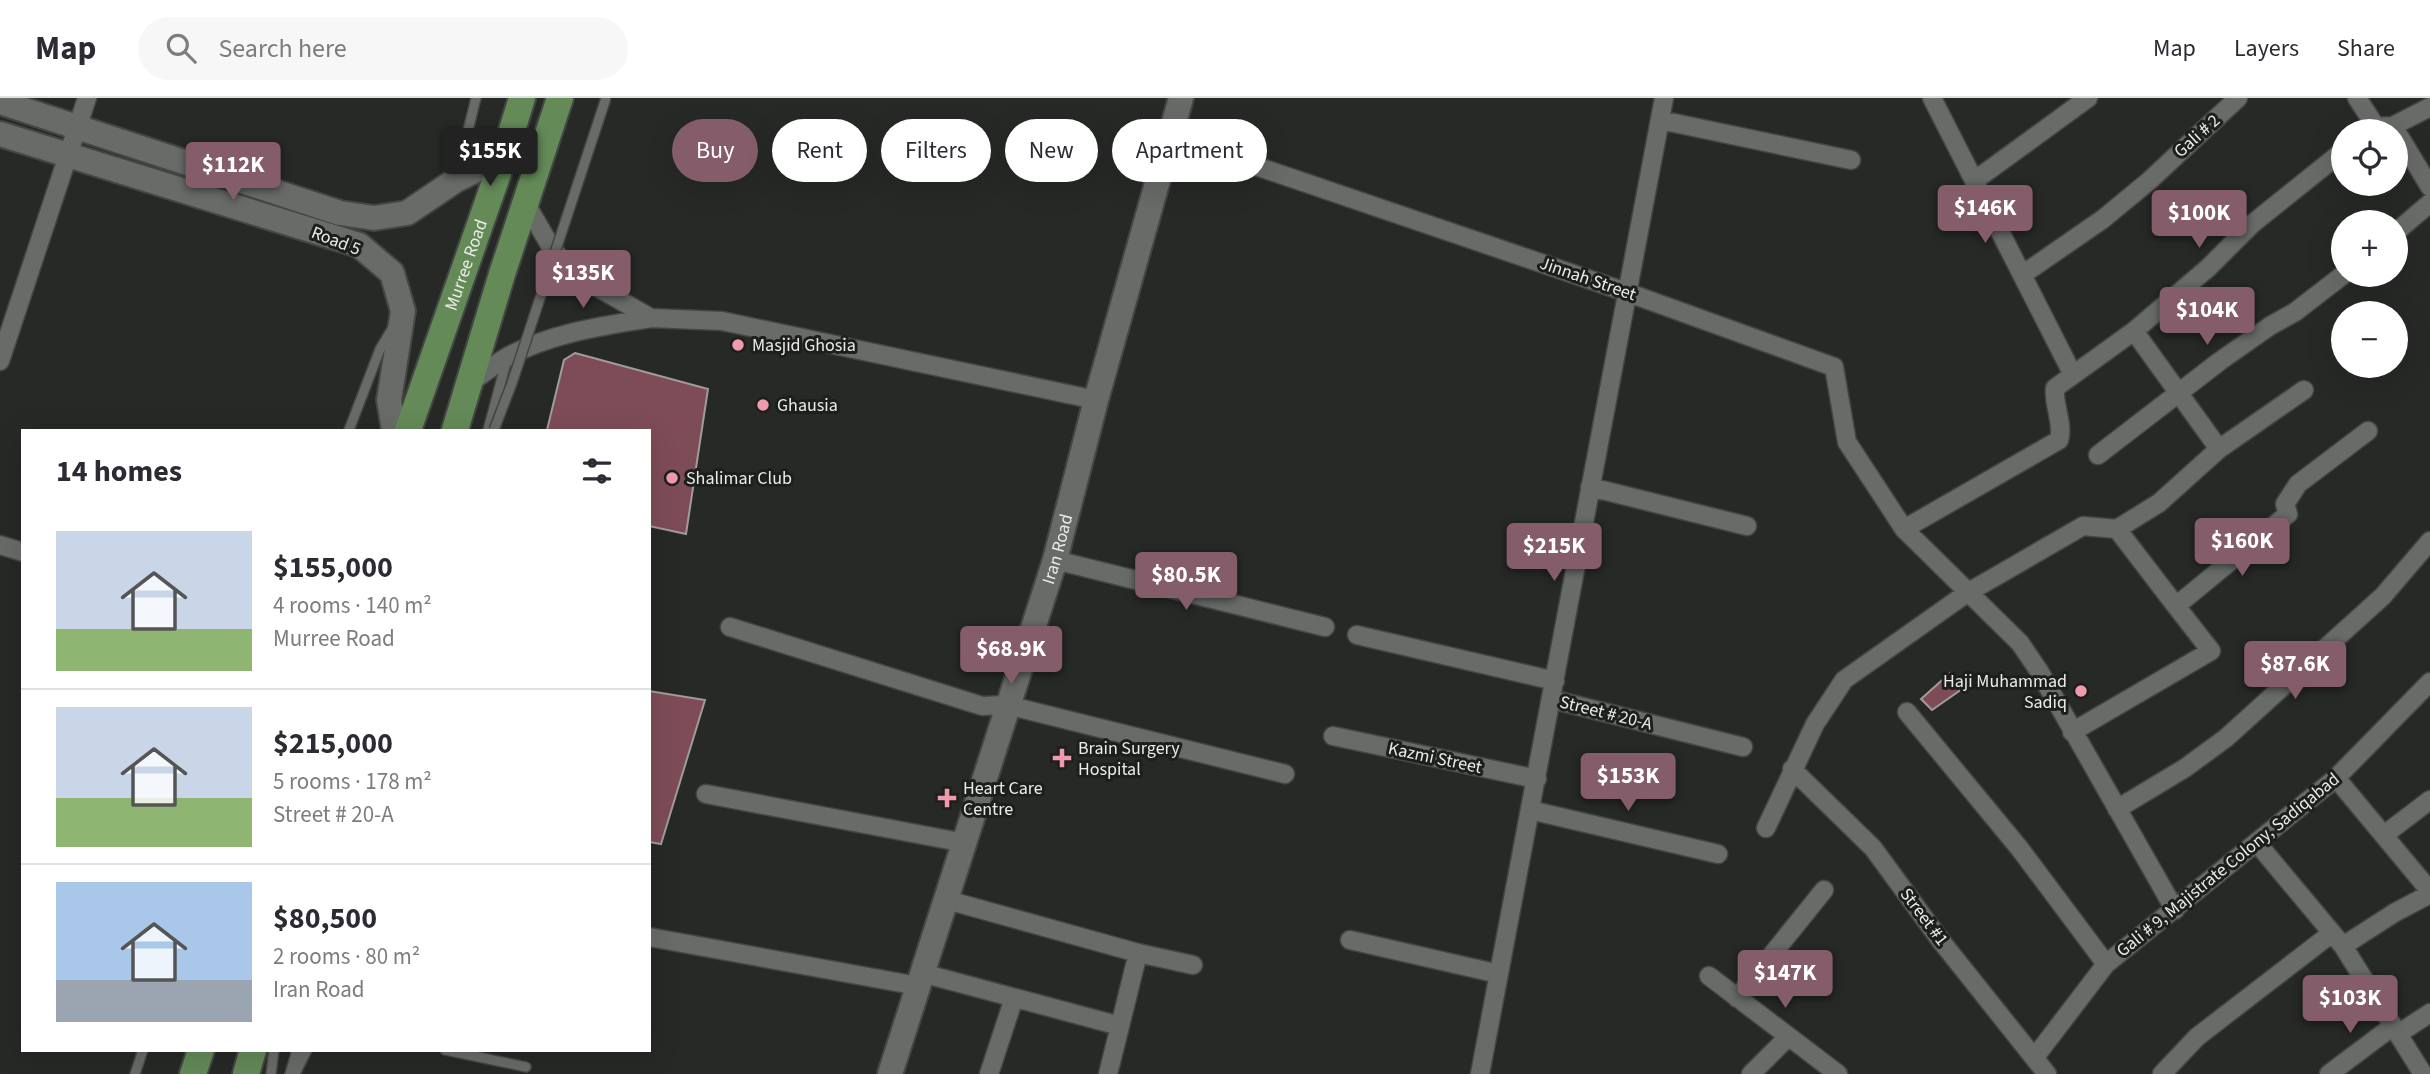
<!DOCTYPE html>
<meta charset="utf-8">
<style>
body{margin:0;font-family:"Source Sans 3",sans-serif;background:#f7f7f7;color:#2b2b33;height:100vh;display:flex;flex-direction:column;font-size:26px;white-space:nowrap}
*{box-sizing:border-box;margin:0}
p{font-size:23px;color:#7c7c81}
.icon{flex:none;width:38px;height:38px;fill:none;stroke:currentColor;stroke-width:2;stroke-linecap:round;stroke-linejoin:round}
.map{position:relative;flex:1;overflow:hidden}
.drawer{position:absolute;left:21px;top:331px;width:630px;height:623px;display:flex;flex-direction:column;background:#fff;border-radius:0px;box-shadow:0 7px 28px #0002}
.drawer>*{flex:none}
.top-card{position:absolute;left:672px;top:21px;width:665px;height:63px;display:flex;gap:14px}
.controls{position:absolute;left:2331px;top:21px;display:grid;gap:14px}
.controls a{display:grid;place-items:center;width:77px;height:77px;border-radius:50%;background:#fff;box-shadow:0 7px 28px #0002;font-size:35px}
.price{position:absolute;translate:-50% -60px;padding:0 16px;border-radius:7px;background:#855d6a;color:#fff;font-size:23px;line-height:46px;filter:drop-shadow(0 2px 4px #0008)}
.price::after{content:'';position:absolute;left:50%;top:42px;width:21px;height:16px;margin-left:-10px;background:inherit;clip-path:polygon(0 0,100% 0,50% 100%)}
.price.selected{background:#222;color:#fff}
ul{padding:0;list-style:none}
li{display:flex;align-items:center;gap:21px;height:175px;padding:0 35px}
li+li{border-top:2px solid #e1e1e2}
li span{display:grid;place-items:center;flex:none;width:196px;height:140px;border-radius:0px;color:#555}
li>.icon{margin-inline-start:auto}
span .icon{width:84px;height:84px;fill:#fffc;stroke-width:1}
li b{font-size:30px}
h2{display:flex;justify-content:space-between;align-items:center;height:84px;padding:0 35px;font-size:30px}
.pill{padding:0 24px;border-radius:32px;background:#fff;box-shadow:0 7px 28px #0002;font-size:24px;line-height:63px}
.pill.selected{background:#855d6a;color:#fff}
header{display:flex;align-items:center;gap:42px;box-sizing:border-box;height:98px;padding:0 35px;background:#fff;border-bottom:2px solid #e1e1e2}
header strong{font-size:33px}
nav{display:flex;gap:38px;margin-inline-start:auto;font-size:24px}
.search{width:490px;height:63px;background:#f7f7f7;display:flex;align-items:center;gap:18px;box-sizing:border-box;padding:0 24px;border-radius:38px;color:#7c7c81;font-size:26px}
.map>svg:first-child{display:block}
.building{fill:#7d4c57;stroke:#a19b9c;stroke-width:2}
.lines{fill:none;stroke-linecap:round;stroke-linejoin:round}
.lane-casing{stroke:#444644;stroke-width:12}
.street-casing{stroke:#444644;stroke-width:21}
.secondary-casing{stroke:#444644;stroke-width:28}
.primary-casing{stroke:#444644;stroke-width:30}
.lane{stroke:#686b68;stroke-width:9}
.street{stroke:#686b68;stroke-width:18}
.secondary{stroke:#686b68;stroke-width:24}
.primary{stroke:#648a58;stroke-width:26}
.lane-bridge-casing{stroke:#444644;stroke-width:12;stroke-linecap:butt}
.lane-bridge{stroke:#686b68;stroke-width:9}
.poi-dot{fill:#f29aad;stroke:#1d1f1c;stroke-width:2.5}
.labels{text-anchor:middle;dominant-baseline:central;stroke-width:6;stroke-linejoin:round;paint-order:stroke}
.street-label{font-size:18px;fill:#ebecea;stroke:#1d1f1c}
.poi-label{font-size:18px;fill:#ebecea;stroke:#1d1f1c;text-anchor:start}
</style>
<header>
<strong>Map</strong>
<div class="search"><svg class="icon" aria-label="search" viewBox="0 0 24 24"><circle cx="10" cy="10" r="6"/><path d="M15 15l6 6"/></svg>Search here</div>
<nav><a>Map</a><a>Layers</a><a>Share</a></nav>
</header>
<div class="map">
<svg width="2430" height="976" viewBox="0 0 2430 976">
<rect width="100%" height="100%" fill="#262926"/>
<path class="building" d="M575,255L708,291L686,436L649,428V332H547L564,262Z
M1950,575L1962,591L1932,612L1921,601Z
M649,593L705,602L661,746L649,744Z"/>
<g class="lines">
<g class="lane-casing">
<path id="lane" d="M457,77L476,0
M349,332L380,251L392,231
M488,332L507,261
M445,952L526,969
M135,976L143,952
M271,976L274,952
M290,976L297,952
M295,976L307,952"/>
</g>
<g class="street-casing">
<path id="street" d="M1932,0L2073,277
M2357,0L2376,29L2393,28L2430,9
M1660,22L1851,62
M2393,28L2430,89
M1171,39L1626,194L1834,269L1847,344L1904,431L2020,545L2039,573L2175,812
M1974,83L2088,0
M2396,134L2430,105
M2022,177L2103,121L2149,83L2238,0
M651,220L722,223L1096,302
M2134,233L2219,351
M0,263L87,0
M471,284C483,276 495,266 507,259C551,235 602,228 651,220L572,175L551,149L526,106
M2098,357L2220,263L2270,228L2295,214L2343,177
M1590,389L1747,428
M1904,431L2059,342C2064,326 2053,307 2055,290L2134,233L2208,170L2252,126L2343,53
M2117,431L2176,508L2288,416L2285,406L2298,386L2368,333
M0,447L23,454
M1055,462L1325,529
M730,529L982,608L1007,607L1285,676
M1357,537L1555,583
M1551,601L1743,649
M1907,614L2020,751L2106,866
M2072,634L2211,553L2176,508
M1333,638L1537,681
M1792,671L1873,750L1941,843L2047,976
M2336,680L2430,793
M706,696L965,745
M2117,711L2185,670L2226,640L2383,498L2430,443
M1530,712L1718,756
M1766,730L1815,626L1844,582L1967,495L2083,428L2117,431L2159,405L2219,351L2304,292
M2384,737L2430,702
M2257,745L2343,848L2423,976
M947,802L1138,855L1193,867
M649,839L918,888
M1350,842L1499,876
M2343,848L2394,815L2430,796
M922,875L1120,928L1138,855
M1709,878L1838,976
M1737,900L1824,792
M2398,936L2430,915
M2035,959L2106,866L2336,680L2430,584
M989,976L1014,900
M1108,976L1120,928
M1480,976L1664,0
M1751,976L1788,939
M2162,976L2197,939L2332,835
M2329,976L2393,928"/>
</g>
<g class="secondary-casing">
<g id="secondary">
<path d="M0,4L340,115L374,120L407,115L456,82L504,58"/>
<path d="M0,36L359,147L392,175L403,213L389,302L394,332"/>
<path id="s1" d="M890,976L1055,462L1096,302L1181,0"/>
</g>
</g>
<g class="primary-casing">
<g id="primary">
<path id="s2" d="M408,332L504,58L522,0"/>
<path d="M455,332L502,176L560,0"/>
<path d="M193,976L201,952"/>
<path d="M246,976L253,952"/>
</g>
</g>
<use href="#lane" class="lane"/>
<use href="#street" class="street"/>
<use href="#secondary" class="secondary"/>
<use href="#primary" class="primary"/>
<g class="lane-bridge-casing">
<path id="lane-bridge" d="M494,332L512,285L606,0"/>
</g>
<use href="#lane-bridge" class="lane-bridge"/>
</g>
<g class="poi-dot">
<circle cx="738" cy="247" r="7"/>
<circle cx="763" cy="307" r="7"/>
<circle cx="672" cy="380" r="7"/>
<circle cx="2081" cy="593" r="7"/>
<path d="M1058.5 649.5h7v7h7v7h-7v7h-7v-7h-7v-7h7z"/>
<path d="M943.5 689.5h7v7h7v7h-7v7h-7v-7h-7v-7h7z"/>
</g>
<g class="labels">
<g class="street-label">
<text transform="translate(2197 38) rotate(-42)">Gali # 2</text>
<text transform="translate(336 143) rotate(21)">Road 5</text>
<text stroke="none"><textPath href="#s2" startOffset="175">Murree Road</textPath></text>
<text transform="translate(1588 181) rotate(19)">Jinnah Street</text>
<text stroke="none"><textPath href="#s1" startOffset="551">Iran Road</textPath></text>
<text transform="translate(1606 615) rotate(14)">Street # 20-A</text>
<text transform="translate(1435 660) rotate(12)">Kazmi Street</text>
<text transform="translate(2228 767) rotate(-39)">Gali # 9, Majistrate Colony, Sadiqabad</text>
<text transform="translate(1924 819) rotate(53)">Street #1</text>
</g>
<g class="poi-label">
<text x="752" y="247">Masjid Ghosia</text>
<text x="777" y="307">Ghausia</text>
<text x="686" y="380">Shalimar Club</text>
<text x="2067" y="583" text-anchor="end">Haji Muhammad<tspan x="2067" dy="21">Sadiq</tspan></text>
<text x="1078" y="650">Brain Surgery<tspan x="1078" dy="21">Hospital</tspan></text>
<text x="963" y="690">Heart Care<tspan x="963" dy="21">Centre</tspan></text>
</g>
</g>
</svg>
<div class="controls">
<a><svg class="icon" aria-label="locate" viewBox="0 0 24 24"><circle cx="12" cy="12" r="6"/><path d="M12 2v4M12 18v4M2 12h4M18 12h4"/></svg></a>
<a>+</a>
<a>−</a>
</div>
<b class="price selected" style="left:490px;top:90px">$155K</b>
<b class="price" style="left:233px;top:104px">$112K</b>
<b class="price" style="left:1985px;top:147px">$146K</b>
<b class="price" style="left:2199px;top:152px">$100K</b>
<b class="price" style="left:583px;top:212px">$135K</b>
<b class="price" style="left:2207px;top:249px">$104K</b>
<b class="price" style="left:2242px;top:480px">$160K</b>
<b class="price" style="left:1554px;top:485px">$215K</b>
<b class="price" style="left:1186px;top:514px">$80.5K</b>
<b class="price" style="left:1011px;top:588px">$68.9K</b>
<b class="price" style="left:2295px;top:603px">$87.6K</b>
<b class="price" style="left:1628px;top:715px">$153K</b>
<b class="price" style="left:1785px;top:912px">$147K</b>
<b class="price" style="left:2350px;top:937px">$103K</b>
<div class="top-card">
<a class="pill selected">Buy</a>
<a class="pill">Rent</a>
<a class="pill">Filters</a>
<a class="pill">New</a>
<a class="pill">Apartment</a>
</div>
<section class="drawer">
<h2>14 homes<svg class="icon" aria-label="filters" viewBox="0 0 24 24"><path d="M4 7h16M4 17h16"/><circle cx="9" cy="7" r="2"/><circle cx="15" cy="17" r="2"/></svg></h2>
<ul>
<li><span style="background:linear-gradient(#c9d6e8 70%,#8fb573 0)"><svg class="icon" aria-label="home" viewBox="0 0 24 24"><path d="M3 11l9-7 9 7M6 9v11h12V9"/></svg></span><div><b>$155,000</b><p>4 rooms · 140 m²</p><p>Murree Road</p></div></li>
<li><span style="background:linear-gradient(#c9d6e8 65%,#8fb573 0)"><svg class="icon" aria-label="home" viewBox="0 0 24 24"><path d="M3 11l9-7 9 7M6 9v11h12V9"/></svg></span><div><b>$215,000</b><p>5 rooms · 178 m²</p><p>Street # 20-A</p></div></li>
<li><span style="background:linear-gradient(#a9c7e8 70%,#9aa5b1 0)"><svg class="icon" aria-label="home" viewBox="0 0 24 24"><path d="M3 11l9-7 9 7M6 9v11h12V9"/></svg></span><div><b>$80,500</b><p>2 rooms · 80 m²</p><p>Iran Road</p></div></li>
</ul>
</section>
</div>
